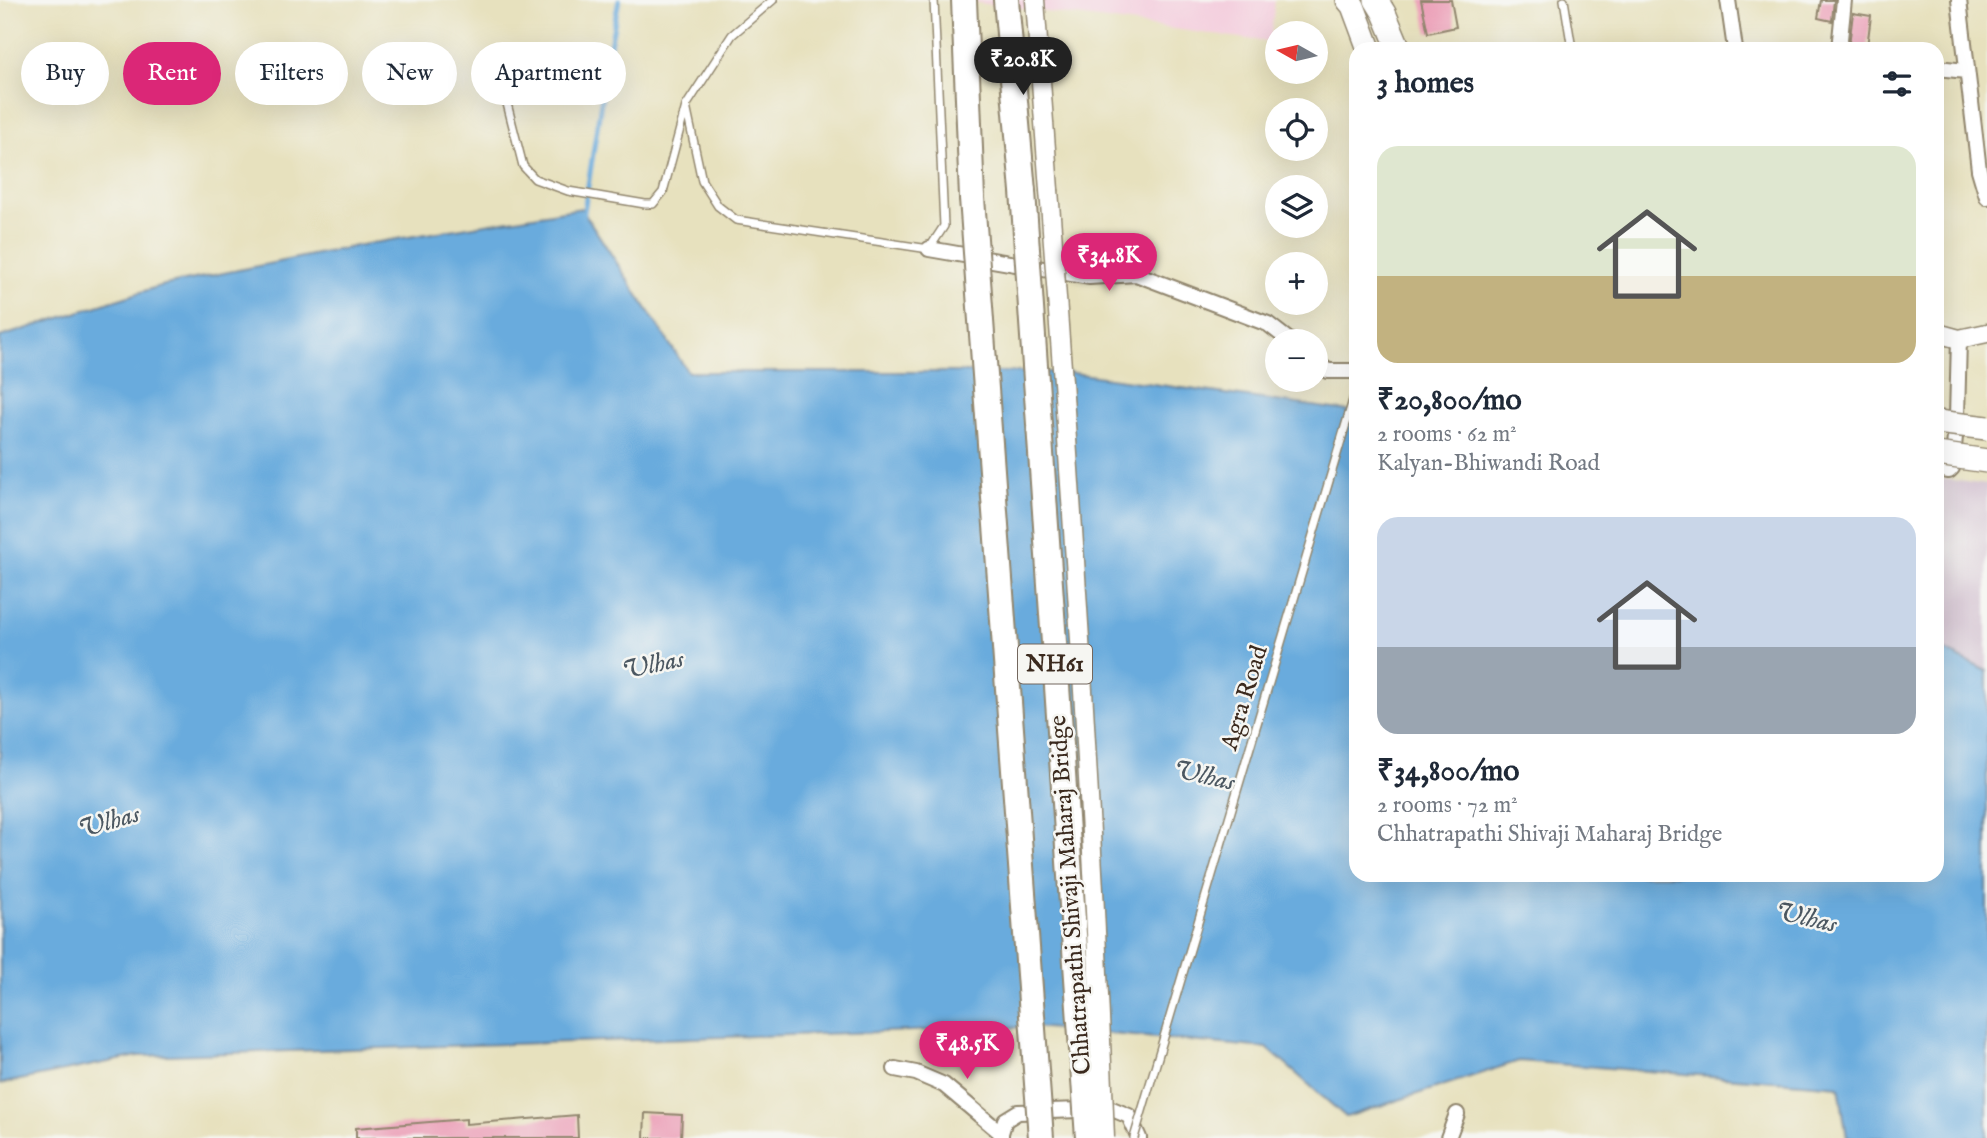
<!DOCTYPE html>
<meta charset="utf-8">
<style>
body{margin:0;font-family:"IM FELL English",serif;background:#f2f2f3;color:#1f2937;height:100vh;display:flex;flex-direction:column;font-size:26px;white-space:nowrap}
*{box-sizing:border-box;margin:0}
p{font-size:23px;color:#747a83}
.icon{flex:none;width:38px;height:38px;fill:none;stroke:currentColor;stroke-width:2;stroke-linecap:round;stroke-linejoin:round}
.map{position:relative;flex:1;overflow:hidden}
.sheet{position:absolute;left:1349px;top:42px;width:595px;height:840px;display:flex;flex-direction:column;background:#fff;border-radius:21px;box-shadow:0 7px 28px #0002}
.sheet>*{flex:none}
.guide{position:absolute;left:21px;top:42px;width:665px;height:63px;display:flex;gap:14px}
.needle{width:46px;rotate:278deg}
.tools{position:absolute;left:1265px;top:21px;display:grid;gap:14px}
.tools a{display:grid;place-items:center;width:63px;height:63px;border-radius:50%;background:#fff;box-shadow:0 7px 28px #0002;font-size:35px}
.price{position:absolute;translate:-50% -60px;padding:0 16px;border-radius:24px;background:#db2777;color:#fff;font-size:23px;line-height:46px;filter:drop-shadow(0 2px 4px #0008)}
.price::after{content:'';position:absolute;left:50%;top:42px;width:21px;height:16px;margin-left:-10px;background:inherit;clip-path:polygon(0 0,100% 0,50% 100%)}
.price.current{background:#222;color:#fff}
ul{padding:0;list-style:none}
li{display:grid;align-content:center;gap:14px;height:371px;padding:0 28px}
li span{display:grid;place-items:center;height:217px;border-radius:21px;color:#555}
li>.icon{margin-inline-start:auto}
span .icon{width:126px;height:126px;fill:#fffc;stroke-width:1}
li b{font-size:30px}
h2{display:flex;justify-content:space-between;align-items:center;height:84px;padding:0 28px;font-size:30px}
.chip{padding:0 24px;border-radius:32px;background:#fff;box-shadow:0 7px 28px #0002;font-size:24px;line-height:63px}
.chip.current{background:#db2777;color:#fff}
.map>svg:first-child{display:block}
.built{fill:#f4cfde}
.industrial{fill:#d0bdce}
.water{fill:#69abdd;stroke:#526a7e;stroke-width:2}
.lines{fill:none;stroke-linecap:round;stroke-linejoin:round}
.stream{stroke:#69abdd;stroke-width:5}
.building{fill:#eca3ba}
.service-casing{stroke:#91866e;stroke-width:10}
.minor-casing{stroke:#91866e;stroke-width:18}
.tertiary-casing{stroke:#91866e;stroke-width:21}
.primary-casing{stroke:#91866e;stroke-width:26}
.trunk-casing{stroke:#91866e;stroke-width:28}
.service{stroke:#fff;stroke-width:7}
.minor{stroke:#fff;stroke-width:14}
.tertiary{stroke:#fff;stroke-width:18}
.primary{stroke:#fff;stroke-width:23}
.trunk{stroke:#fff;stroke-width:24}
.service-bridge-casing{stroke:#91866e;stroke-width:10;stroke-linecap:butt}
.tertiary-bridge-casing{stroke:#91866e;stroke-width:21;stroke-linecap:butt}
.primary-bridge-casing{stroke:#91866e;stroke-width:26;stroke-linecap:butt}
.trunk-bridge-casing{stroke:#91866e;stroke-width:28;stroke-linecap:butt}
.service-bridge{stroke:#fff;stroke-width:7}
.tertiary-bridge{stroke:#fff;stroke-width:18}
.primary-bridge{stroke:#fff;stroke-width:23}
.trunk-bridge{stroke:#fff;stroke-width:24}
.labels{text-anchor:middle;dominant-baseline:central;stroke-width:5;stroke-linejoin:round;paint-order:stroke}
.shield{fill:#f6f6f2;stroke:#73675e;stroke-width:2}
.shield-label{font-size:23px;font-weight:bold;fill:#3b2a1e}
.street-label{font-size:24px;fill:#3b2a1e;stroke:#f6f6f2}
.water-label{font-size:26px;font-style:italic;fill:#4b5761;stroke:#f6f6f2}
</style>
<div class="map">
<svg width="1987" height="1138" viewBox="0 0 1987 1138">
<rect width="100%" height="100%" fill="#f6f6f2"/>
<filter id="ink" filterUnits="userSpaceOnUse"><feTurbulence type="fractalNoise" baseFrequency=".0143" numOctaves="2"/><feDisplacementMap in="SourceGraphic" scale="14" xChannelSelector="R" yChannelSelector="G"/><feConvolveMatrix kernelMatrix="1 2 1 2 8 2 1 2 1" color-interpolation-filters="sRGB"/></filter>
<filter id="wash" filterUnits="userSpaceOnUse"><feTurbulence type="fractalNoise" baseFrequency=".00686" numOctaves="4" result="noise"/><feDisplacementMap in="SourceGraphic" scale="28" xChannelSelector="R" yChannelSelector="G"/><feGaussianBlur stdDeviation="1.57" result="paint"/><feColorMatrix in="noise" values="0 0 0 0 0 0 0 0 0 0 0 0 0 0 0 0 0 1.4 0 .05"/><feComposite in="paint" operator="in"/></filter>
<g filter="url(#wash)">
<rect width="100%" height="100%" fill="#e7e1be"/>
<path class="built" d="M957,0H1275L1270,42Z"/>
<path class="industrial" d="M1937,478L1987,485V690L1937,667Z"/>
<path class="water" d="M581,208L688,372H1066L1356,412V875H1937V647L1987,671V1138H1847L1839,1086L1519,1061L1346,1117L1267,1048L1034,1027L138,1056L0,1084V337L160,286L361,245Z"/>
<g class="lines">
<path class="stream" d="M583,218L609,50L619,0"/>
</g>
<g id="blocks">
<path class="building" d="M1421,0H1451L1456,27L1428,33Z
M1821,0H1834L1832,21L1818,18Z
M1853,13L1871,16L1867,47L1849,45Z
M645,1113L682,1115L681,1138H644Z
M577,1115L578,1138H356V1128L466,1119V1124Z"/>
</g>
</g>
<g filter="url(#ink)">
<use href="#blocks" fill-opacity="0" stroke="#91866e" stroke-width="2"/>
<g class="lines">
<g class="service-casing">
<path id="service" d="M1564,0L1572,49
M502,84L523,166L535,179L568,191L645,204H653L663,192L686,106L732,35L773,0
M686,106L702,181L718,206L736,220L929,249L944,226L934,0"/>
</g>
<g class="minor-casing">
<path id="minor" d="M1728,0L1735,49
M1959,0L1979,170L1987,197
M1839,49L1844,0
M1937,68L1966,71
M929,249L1089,277L1136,274L1268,324L1290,341
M1316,362L1328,371H1356
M1937,469L1949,471L1952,468L1957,416L1959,339
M895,1069L916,1073L944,1085L1001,1133V1138
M1001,1133L1005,1120L1018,1112L1112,1109L1129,1116L1139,1138
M1448,1138L1457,1114"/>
</g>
<g class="tertiary-casing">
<path id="tertiary" d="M1035,0L1049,190
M1937,333L1959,339L1987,333"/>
</g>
<g class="primary-casing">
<path id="primary" d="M1348,0L1353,6L1369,49
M1376,0L1384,13L1399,49"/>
</g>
<g class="trunk-casing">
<path id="trunk" d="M964,0L972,198
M1006,0L1023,191"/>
</g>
<use href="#service" class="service"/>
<use href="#minor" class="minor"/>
<use href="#tertiary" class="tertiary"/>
<use href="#primary" class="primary"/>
<use href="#trunk" class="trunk"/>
<g class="service-bridge-casing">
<path id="service-bridge" d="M1134,1138L1356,390"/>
</g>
<g class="tertiary-bridge-casing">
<path id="tertiary-bridge" d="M1049,190C1073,506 1093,822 1105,1138"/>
</g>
<g class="primary-bridge-casing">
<path id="primary-bridge" d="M1937,422L1987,428
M1937,454L1987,461"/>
</g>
<g class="trunk-bridge-casing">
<path id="trunk-bridge" d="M1023,191L1088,1138
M972,198L1041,1138"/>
</g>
<use href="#service-bridge" class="service-bridge"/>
<use href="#tertiary-bridge" class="tertiary-bridge"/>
<use href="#primary-bridge" class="primary-bridge"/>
<use href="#trunk-bridge" class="trunk-bridge"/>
</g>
</g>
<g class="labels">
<rect class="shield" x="1018" y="644.5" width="74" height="39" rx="5"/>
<g class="shield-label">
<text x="1055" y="664">NH61</text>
</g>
<g class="street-label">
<text transform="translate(1245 698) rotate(-73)">Agra Road</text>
<text transform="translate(1071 895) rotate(-94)">Chhatrapathi Shivaji Maharaj Bridge</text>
</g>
<g class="water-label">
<text transform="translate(653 665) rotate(-12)">Ulhas</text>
<text transform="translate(1204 776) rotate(13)">Ulhas</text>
<text transform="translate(109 822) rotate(-16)">Ulhas</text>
<text transform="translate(1806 918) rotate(13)">Ulhas</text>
</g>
</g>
</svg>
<div class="tools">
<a><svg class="needle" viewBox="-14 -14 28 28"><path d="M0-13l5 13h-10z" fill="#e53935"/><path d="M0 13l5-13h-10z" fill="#747a83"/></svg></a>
<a><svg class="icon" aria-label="locate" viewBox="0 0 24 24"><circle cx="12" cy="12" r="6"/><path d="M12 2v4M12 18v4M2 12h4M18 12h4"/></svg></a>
<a><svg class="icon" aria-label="layers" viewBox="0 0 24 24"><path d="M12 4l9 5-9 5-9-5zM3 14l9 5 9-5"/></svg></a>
<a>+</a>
<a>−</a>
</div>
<b class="price current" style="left:1023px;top:97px">₹20.8K</b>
<b class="price" style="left:1109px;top:293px">₹34.8K</b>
<b class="price" style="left:967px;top:1081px">₹48.5K</b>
<div class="guide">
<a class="chip">Buy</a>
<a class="chip current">Rent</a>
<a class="chip">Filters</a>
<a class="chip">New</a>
<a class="chip">Apartment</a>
</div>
<section class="sheet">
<h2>3 homes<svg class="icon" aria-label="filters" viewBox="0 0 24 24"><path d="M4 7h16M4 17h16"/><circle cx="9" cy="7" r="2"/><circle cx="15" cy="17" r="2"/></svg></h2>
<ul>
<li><span style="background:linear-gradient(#dfe7d0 60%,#c2b280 0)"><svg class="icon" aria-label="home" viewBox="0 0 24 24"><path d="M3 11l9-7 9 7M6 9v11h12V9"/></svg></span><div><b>₹20,800/mo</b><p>2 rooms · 62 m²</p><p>Kalyan-Bhiwandi Road</p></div></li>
<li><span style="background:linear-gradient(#c9d6e8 60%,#9aa5b1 0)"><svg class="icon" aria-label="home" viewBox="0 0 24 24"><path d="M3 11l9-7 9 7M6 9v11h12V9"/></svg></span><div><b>₹34,800/mo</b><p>2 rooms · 72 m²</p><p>Chhatrapathi Shivaji Maharaj Bridge</p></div></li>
</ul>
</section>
</div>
